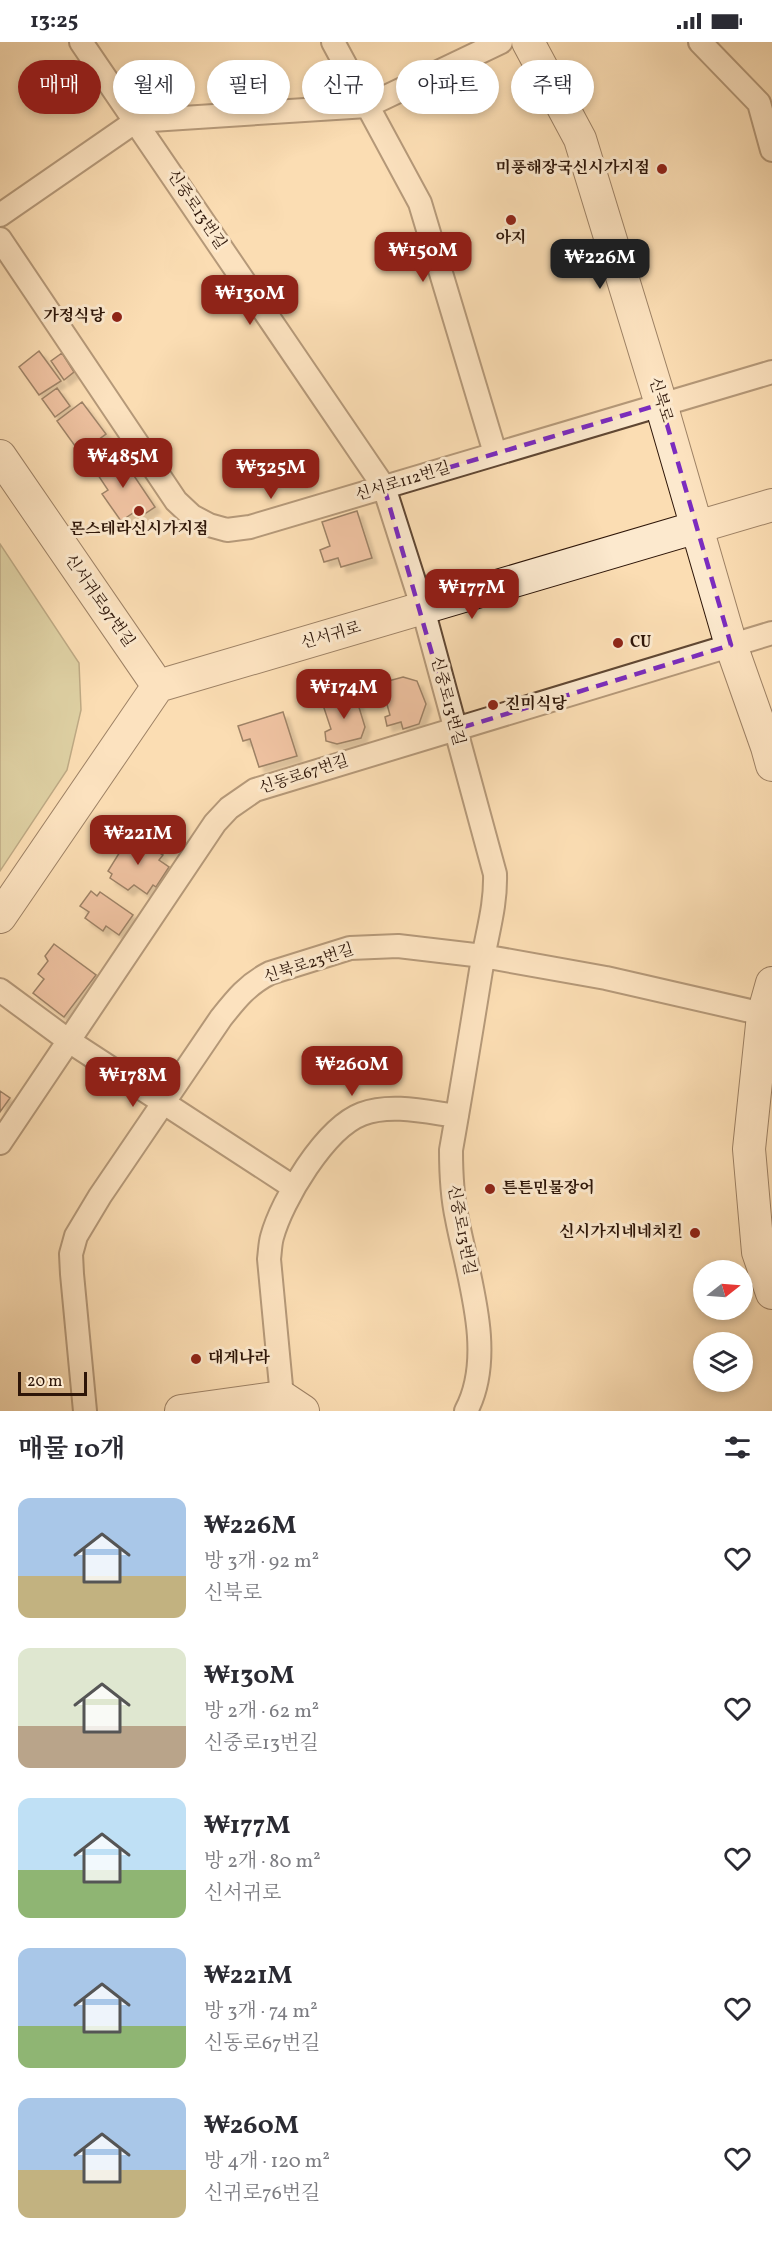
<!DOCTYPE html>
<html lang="ko">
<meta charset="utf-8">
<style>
body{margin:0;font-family:Vollkorn,"Noto Serif KR",serif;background:#f2f2f3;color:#2b2b33;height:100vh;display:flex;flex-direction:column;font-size:22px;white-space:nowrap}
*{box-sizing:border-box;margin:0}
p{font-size:20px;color:#7c7c81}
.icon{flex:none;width:33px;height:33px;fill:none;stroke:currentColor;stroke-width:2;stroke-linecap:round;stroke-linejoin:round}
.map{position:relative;height:1369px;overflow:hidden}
.side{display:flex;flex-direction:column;background:#fff;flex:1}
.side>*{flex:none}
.hud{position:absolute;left:18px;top:18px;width:736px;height:54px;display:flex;gap:12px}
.needle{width:39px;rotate:73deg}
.controls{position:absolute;left:693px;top:1218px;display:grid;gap:12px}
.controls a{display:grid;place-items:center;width:60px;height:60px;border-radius:50%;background:#fff;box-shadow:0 3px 9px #0003;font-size:30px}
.scale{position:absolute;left:18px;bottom:15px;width:69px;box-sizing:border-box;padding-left:6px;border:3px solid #2d1508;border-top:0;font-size:16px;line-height:21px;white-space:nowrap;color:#2d1508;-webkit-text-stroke:4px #fce9ce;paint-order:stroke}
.price{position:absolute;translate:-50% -51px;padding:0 14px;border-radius:12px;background:#8f2418;color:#fff;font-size:20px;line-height:39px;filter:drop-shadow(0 2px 3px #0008)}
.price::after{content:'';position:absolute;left:50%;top:36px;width:18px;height:14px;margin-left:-9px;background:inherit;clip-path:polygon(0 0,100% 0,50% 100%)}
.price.current{background:#222;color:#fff}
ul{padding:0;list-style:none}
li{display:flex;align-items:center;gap:18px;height:150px;padding:0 18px}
li span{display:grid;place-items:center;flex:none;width:168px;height:120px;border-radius:12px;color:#555}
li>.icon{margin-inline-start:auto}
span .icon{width:72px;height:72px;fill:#fffc;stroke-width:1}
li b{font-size:26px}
h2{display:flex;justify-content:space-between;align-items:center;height:72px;padding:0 18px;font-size:26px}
.chip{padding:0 21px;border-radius:27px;background:#fff;box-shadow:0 3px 9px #0003;font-size:21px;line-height:54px}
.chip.current{background:#8f2418;color:#fff}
.status{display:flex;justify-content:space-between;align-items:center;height:42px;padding:0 30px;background:#fff;direction:ltr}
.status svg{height:16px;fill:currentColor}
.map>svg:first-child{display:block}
.green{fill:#bac290;stroke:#746c4c;stroke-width:1.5}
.building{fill:#e0a38d;stroke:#2d1508;stroke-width:1.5;filter:url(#shadow)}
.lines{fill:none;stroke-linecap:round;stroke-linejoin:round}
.street-casing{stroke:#604733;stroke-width:26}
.secondary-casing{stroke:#2d1508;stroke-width:34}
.street{stroke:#fce9ce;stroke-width:22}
.secondary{stroke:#fce9ce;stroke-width:32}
.marked{fill:none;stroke:#7b2cbf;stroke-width:4.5;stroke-dasharray:12 8;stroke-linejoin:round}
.poi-dot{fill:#8f2418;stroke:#fce9ce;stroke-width:2}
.labels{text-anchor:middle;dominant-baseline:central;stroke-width:6;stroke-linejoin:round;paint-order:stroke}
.poi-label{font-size:16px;font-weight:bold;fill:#2d1508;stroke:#fce9ce;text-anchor:start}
.street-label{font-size:16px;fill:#2d1508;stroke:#fce9ce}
</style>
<div class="status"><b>13:25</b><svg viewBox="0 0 49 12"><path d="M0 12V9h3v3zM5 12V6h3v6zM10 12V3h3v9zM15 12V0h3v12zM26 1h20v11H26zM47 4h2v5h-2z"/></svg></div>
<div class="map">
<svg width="772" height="1369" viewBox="0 0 772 1369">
<defs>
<filter id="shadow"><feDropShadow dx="5.5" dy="5.5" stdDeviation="1.5" flood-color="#0004"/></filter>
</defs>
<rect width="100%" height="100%" fill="#fbddb3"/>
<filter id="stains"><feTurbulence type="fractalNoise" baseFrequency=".00333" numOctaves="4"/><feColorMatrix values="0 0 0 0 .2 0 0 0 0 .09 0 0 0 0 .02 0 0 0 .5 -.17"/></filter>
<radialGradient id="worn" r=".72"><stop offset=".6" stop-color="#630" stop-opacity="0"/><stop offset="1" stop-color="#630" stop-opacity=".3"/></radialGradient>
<path class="green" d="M0,502L79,621L81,668L67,728L0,829Z"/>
<path class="building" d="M39,309L61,339L39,353L19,325Z
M62,311L74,330L64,338L51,319Z
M57,346L70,364L55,375L42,357Z
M82,360L106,392L90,404L93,408L83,415L57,379Z
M118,410L155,465L140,475L136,469L121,479L102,452L108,448L94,427Z
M357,469L372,516L341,525L338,516L324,520L320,508L330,504L322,480Z
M403,635L417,639L426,662L419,682L403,687L401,680L387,684L385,675L390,673L381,641Z
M354,649L365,685L361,696L337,702L326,699L325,690L331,687L323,663L341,657L340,654Z
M283,670L297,714L259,725L250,697L243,699L238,684Z
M131,792L163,813L159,818L169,825L156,845L153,843L147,852L134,843L128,848L110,836L112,832L108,829Z
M91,849L97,854L100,850L133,873L119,893L106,884L103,889L85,876L89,870L80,864Z
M54,902L96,933L64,975L33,951L44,937L38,932L48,919L45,914Z
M0,1049L10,1056L0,1070Z"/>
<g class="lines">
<g class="street-casing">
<path id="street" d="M81,0L384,445L423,567L495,832C496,864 487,891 482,922C472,984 462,1046 451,1108C451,1131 452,1154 457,1177C468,1235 496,1313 466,1369
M333,0L420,161L495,411
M700,0L759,61L772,108
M0,173L136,79L367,64L501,0
M0,197L176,459L192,474L209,483L227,488L250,485L772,330
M0,948L69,999L293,1145
M0,1101L215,781L229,766L255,748L772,591
M282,1355L269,1217C270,1210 270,1202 272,1195C282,1158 325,1086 362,1072C391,1061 427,1070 457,1074
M85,1369L72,1232L71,1212L76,1194L100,1154L221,976C236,957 248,942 270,931L350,906L398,904L483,914L606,936L772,974"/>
</g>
<g class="secondary-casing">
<path id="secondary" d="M528,0L580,97L661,362L731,603L767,705L772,723
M0,414L158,644
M0,875L158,644L772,463
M772,941L763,973L749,1107L758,1210L772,1251
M181,1369L282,1355L303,1369"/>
</g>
<use href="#street" class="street"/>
<use href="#secondary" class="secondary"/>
</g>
<path d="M0 0H772V1369H0ZM661,362L731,603L454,688L384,445Z" fill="#fbddb3" fill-opacity=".55" fill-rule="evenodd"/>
<path class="marked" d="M661,362L731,603L454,688L384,445Z"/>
<g class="poi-dot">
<circle cx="662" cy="127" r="6"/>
<circle cx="511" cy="178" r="6"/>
<circle cx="117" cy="275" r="6"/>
<circle cx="139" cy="469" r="6"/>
<circle cx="618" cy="601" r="6"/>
<circle cx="493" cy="663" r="6"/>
<circle cx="490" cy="1147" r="6"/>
<circle cx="695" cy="1191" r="6"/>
<circle cx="196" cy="1317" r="6"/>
</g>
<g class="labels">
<g class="poi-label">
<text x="650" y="127" text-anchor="end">미풍해장국신시가지점</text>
<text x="511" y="197" text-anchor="middle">아지</text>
<text x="105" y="275" text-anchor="end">가정식당</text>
<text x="139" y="488" text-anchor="middle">몬스테라신시가지점</text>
<text x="630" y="601">CU</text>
<text x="505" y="663">진미식당</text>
<text x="502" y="1147">튼튼민물장어</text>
<text x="683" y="1191" text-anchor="end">신시가지네네치킨</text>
<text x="208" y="1317">대게나라</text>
</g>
<g class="street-label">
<text transform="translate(196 168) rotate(56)">신중로13번길</text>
<text transform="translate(660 358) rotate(73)">신북로</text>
<text transform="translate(403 440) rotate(-17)">신서로112번길</text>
<text transform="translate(99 559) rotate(55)">신서귀로97번길</text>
<text transform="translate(331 594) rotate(-16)">신서귀로</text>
<text transform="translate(447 659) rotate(75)">신중로13번길</text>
<text transform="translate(304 733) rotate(-18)">신동로67번길</text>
<text transform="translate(309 922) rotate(-18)">신북로23번길</text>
<text transform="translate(461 1188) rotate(79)">신중로13번길</text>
</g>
</g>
<rect width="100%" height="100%" filter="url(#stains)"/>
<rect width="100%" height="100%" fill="url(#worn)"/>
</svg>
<div class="controls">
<a><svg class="needle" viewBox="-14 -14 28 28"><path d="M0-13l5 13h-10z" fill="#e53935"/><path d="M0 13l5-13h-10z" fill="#7c7c81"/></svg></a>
<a><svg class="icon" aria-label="layers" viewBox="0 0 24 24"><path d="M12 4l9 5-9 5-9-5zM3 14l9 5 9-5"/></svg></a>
</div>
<div class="scale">20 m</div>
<b class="price" style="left:423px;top:241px">₩150M</b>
<b class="price current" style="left:600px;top:248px">₩226M</b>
<b class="price" style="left:250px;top:284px">₩130M</b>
<b class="price" style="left:123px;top:447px">₩485M</b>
<b class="price" style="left:271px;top:458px">₩325M</b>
<b class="price" style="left:472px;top:578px">₩177M</b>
<b class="price" style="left:344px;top:678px">₩174M</b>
<b class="price" style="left:138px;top:824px">₩221M</b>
<b class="price" style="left:352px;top:1055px">₩260M</b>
<b class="price" style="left:133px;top:1066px">₩178M</b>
<div class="hud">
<a class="chip current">매매</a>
<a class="chip">월세</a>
<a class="chip">필터</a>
<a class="chip">신규</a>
<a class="chip">아파트</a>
<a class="chip">주택</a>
</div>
</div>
<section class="side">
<h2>매물 10개<svg class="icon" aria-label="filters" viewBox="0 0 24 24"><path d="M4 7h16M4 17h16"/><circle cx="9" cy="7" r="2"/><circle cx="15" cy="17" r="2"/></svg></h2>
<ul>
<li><span style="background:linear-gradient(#a9c7e8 65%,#c2b280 0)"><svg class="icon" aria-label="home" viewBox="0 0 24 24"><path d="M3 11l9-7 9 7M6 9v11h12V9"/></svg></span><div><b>₩226M</b><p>방 3개 · 92 m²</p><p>신북로</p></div><svg class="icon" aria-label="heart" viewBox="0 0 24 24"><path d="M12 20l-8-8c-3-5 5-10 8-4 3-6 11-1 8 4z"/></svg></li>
<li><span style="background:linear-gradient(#dfe7d0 65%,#b9a48a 0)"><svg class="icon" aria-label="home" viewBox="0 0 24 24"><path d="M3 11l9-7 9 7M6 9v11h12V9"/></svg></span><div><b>₩130M</b><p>방 2개 · 62 m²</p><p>신중로13번길</p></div><svg class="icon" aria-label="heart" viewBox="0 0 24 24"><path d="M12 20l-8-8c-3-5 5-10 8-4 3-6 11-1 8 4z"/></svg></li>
<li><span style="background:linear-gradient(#bfe0f5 60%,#8fb573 0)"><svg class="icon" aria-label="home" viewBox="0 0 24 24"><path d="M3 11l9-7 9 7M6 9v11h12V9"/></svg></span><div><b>₩177M</b><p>방 2개 · 80 m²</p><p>신서귀로</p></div><svg class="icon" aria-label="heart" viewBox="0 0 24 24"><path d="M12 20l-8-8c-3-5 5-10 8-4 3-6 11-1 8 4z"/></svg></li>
<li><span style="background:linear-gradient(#a9c7e8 65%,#8fb573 0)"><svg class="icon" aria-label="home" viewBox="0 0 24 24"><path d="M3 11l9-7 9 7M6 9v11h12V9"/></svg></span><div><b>₩221M</b><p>방 3개 · 74 m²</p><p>신동로67번길</p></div><svg class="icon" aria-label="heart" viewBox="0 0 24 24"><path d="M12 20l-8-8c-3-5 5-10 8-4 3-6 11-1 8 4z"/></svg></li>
<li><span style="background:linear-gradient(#a9c7e8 60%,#c2b280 0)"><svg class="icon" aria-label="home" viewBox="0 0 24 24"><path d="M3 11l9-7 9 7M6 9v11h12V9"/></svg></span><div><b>₩260M</b><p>방 4개 · 120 m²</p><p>신귀로76번길</p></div><svg class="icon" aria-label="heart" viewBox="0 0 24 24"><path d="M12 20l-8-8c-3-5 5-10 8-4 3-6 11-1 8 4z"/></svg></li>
</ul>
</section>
